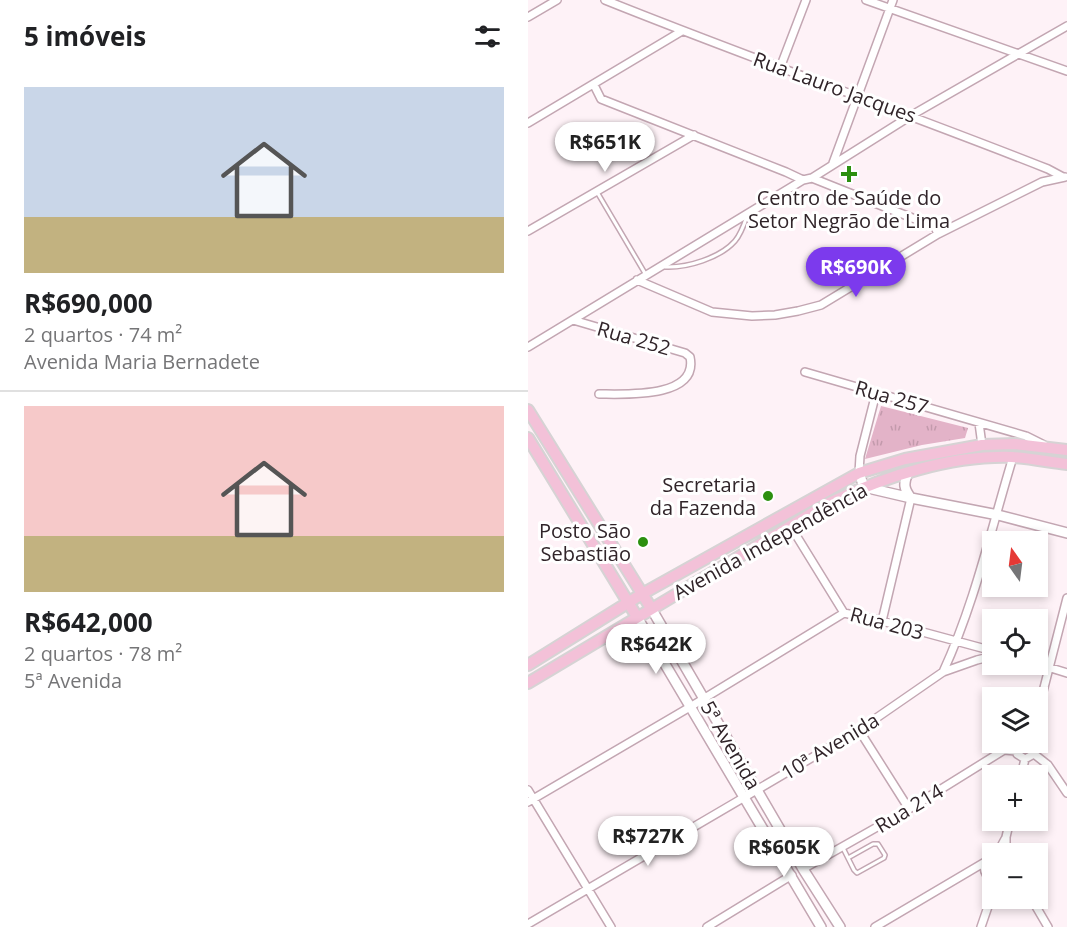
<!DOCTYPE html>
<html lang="pt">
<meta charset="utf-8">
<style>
body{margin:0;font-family:"Open Sans",sans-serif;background:#f2f2f2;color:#202124;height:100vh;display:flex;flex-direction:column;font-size:22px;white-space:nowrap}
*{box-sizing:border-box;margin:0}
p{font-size:20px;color:#757577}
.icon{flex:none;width:33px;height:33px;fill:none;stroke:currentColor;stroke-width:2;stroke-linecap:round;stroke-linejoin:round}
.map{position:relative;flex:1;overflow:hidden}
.details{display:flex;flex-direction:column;background:#fff;width:528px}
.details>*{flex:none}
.needle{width:39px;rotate:346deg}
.fabs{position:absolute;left:454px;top:531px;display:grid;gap:12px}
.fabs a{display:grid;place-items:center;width:66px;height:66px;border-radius:0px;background:#fff;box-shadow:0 3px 9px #0003;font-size:30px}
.price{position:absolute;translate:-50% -51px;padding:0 14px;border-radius:21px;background:#fff;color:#222;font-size:20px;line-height:39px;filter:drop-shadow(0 2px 3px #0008)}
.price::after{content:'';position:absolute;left:50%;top:36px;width:18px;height:14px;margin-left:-9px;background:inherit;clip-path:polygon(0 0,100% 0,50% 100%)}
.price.current{background:#7c3aed;color:#fff}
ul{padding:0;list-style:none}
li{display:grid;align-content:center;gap:12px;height:318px;padding:0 24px}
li+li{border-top:2px solid #e0e0e0}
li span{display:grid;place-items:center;height:186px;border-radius:0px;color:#555}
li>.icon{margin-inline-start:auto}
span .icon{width:108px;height:108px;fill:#fffc;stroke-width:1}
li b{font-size:26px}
h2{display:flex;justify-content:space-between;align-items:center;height:72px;padding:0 24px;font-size:26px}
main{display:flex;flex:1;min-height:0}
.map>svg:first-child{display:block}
.park{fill:url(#park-tufts)}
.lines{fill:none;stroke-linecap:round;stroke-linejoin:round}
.lane-casing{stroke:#c3a6b2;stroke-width:6}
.street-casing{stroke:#c3a6b2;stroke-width:10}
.secondary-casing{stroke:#c3a6b2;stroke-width:12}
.primary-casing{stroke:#d6d3d4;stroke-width:14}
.lane{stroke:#fff;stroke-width:3}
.street{stroke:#fff;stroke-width:7}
.secondary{stroke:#fff;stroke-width:9}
.primary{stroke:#f3c1d8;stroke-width:10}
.poi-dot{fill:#2c900f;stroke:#fff;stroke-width:2}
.labels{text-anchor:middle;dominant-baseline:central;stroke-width:6;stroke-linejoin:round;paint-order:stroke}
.street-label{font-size:20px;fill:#302429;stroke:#fff}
.poi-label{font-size:20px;fill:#302429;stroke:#fff;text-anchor:end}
</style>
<main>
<section class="details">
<h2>5 imóveis<svg class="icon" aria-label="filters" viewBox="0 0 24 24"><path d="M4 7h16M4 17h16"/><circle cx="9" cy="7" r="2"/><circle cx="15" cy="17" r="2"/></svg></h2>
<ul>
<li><span style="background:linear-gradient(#c9d6e8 70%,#c2b280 0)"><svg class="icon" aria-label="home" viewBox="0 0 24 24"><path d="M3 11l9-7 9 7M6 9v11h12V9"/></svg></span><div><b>R$690,000</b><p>2 quartos · 74 m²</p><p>Avenida Maria Bernadete</p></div></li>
<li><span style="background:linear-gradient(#f6c9c9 70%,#c2b280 0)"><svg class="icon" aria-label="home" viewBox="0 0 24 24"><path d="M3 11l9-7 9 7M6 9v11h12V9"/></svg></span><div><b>R$642,000</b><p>2 quartos · 78 m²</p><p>5ª Avenida</p></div></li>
</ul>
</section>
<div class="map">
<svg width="539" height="927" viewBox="0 0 539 927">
<defs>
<pattern id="park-tufts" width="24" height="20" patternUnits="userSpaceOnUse" patternTransform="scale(1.5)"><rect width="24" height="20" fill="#e3b3c8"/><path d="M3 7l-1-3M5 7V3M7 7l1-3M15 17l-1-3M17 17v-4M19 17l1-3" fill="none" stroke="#c39aac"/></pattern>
</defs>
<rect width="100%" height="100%" fill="#fef2f7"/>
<path class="park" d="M353,406L440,428L437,438L394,445L337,459Z"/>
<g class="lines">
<g class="lane-casing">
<path id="lane" d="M69,192L118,275
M137,267C159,268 192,258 207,241C213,234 216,225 219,216
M315,848L326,870L329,873L356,858L357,855L350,844H345L320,858"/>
</g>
<g class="street-casing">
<path id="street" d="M77,0C224,59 373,111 520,169L535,177
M338,0L539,71
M0,17L29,0
M252,68L278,0
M66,85L73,99L258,172L275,180
M0,123L154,31
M305,163L365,0
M284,178L407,227L410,234
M0,231L166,135
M109,280L184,312L224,316L247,315L270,311L293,305L410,234L514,182L537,177
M45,320L157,353L162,357C171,399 95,394 71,394
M0,347L275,180L284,178L384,115L539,26
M277,372L498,436L516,445
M451,423L454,445
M331,473L332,456L348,393
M263,527L316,613L354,621L465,651
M354,621L383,498
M510,664L539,673
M415,672C447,603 463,529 485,457
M510,711L539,598
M331,730L381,809
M490,742L488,748L489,754L497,759L506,754L507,748L505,742
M506,754L520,765L539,793
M493,776L497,759
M0,790L83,927
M0,802L162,707L316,613
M469,854L477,839
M478,854V837L482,820
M465,856L457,862C455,870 457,876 465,880
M275,869L381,809L476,750L488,751
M459,876L461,898
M503,898L520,927
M0,924L331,730L415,672L449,660L465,656
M179,927L264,875
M347,927L457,862
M453,927L465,892"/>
</g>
<g class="secondary-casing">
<path id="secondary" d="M331,473L336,487L383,498L470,515L539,533
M380,473C375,484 376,489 383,498
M123,608L275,869L312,927
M109,617L293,927"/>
</g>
<g class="primary-casing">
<path id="primary" d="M0,410L123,608
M0,438L109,617
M0,665L114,594L331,473L377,459L454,445L487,444L539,450
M0,683L301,503C356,477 423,455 484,457C502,458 521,462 539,464"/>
</g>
<use href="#lane" class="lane"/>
<use href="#street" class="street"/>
<use href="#secondary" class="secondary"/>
<use href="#primary" class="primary"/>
</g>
<g class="poi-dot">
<path d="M318 165h6v6h6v6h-6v6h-6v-6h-6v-6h6z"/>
<circle cx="240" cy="496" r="6"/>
<circle cx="115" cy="542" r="6"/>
</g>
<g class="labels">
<g class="street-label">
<text transform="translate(307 87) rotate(20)">Rua Lauro Jacques</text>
<text transform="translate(106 338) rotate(16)">Rua 252</text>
<text transform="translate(364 397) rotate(16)">Rua 257</text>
<text transform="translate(242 541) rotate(-29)">Avenida Independência</text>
<text transform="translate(359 623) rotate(15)">Rua 203</text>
<text transform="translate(203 745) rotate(60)">5ª Avenida</text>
<text transform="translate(302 746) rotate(-31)">10ª Avenida</text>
<text transform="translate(381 808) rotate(-31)">Rua 214</text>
</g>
<g class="poi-label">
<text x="321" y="197" text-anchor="middle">Centro de Saúde do<tspan x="321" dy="23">Setor Negrão de Lima</tspan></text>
<text x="228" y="484">Secretaria<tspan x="228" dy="23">da Fazenda</tspan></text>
<text x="103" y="530">Posto São<tspan x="103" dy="23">Sebastião</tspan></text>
</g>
</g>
</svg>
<div class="fabs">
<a><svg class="needle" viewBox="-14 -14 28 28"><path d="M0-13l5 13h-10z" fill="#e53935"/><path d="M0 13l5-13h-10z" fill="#757577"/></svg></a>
<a><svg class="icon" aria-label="locate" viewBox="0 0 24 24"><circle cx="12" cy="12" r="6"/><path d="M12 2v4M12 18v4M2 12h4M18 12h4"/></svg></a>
<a><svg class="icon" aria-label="layers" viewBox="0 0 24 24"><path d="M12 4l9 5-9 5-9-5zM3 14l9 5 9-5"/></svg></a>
<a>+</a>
<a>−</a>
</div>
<b class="price" style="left:77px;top:173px">R$651K</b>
<b class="price current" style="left:328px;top:298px">R$690K</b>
<b class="price" style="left:128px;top:675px">R$642K</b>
<b class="price" style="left:120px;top:867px">R$727K</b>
<b class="price" style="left:256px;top:878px">R$605K</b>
</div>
</main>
